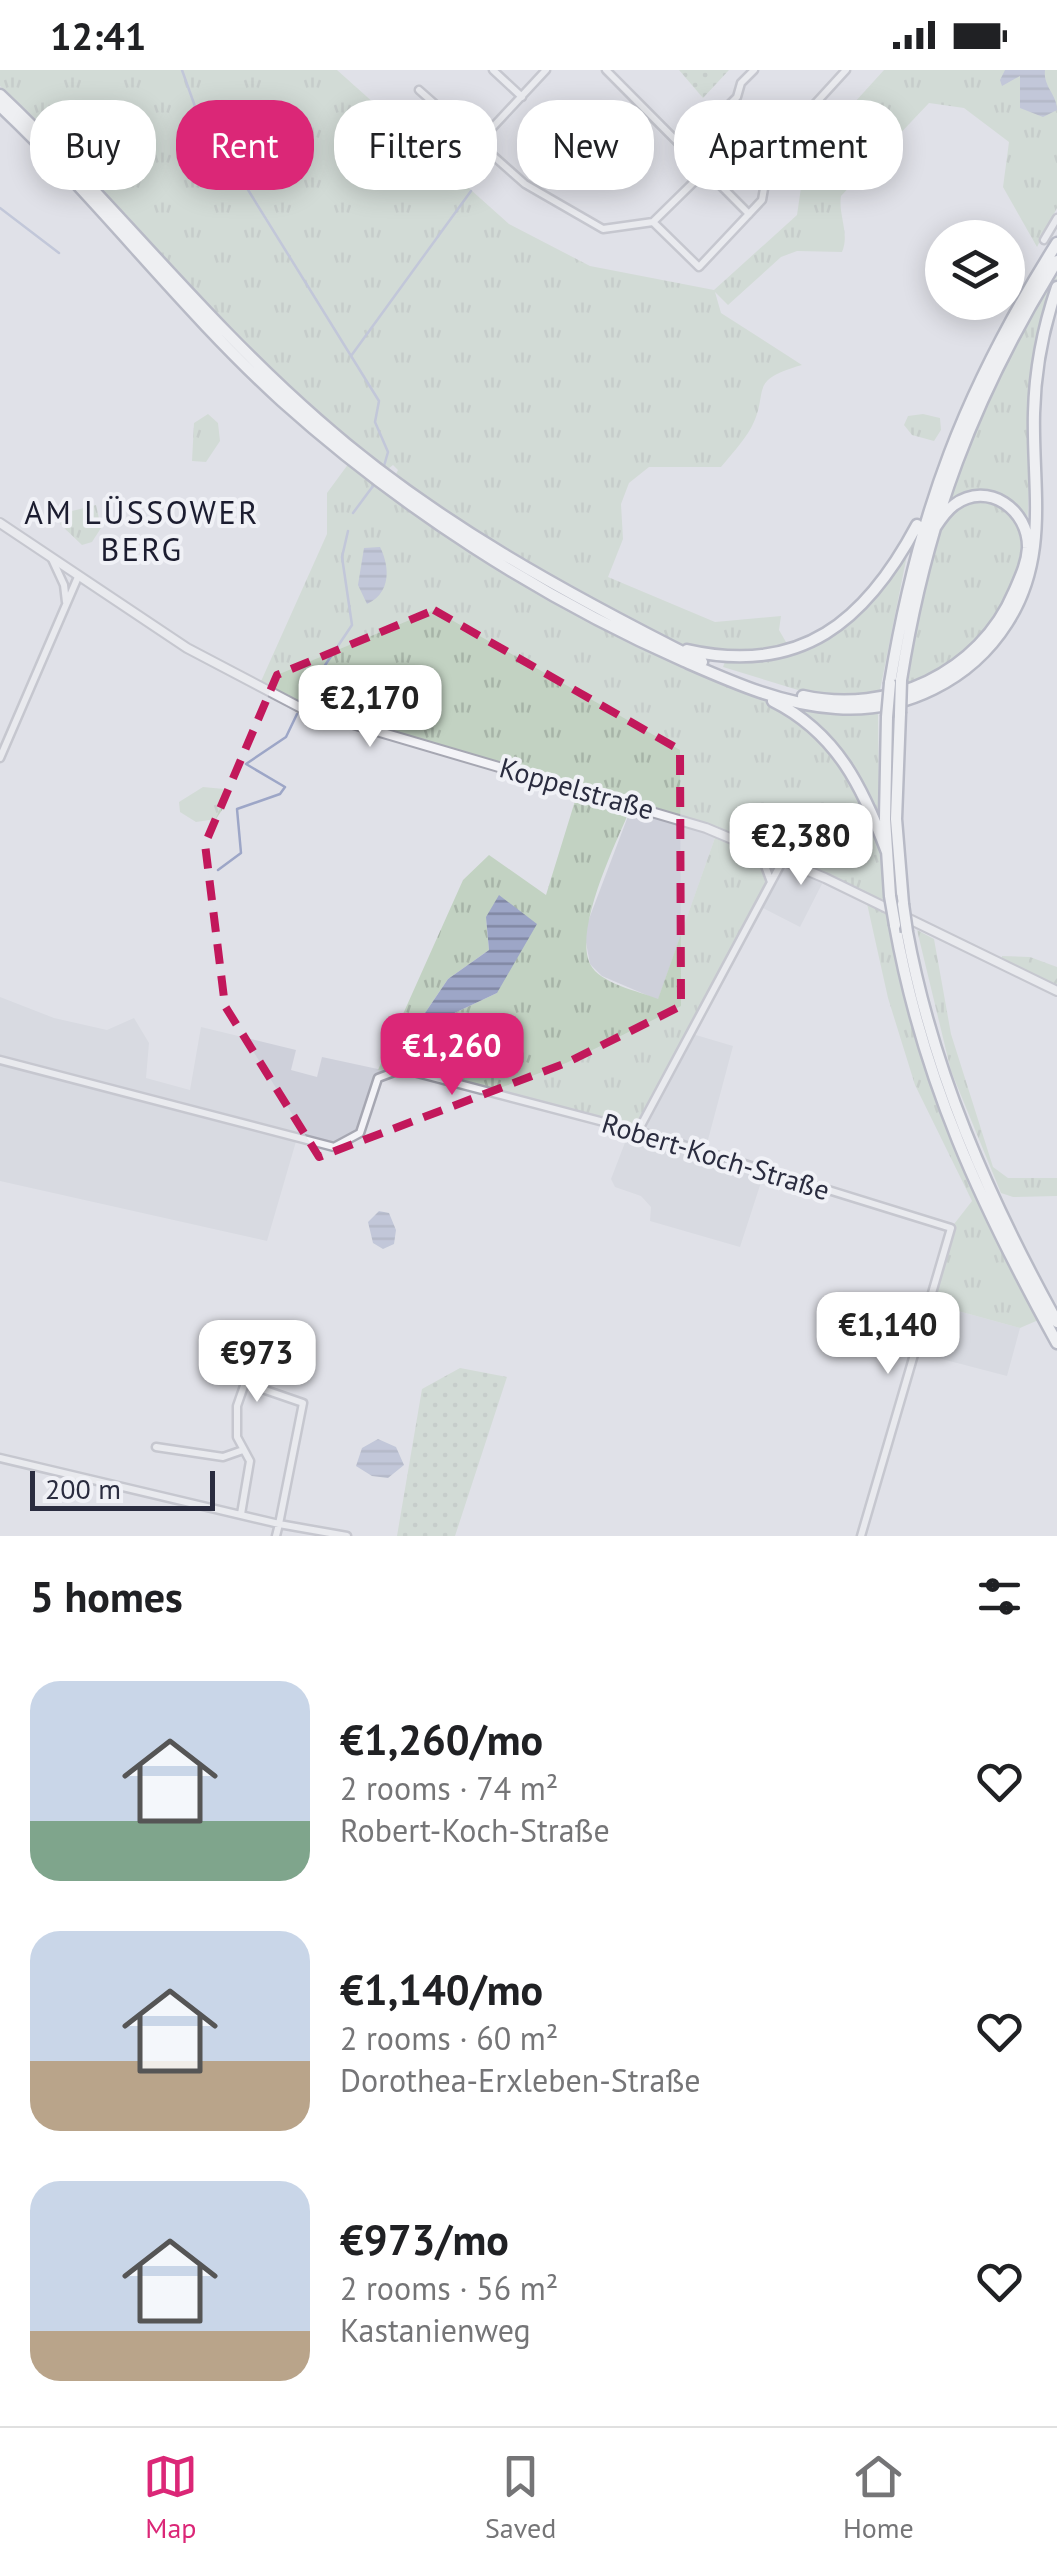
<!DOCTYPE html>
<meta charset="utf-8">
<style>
body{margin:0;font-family:"PT Sans",sans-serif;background:#f6f6f6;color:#202124;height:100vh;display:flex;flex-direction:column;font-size:38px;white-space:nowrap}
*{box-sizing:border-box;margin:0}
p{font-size:32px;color:#757577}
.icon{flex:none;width:55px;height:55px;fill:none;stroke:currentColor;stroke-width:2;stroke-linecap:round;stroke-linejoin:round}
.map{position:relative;height:1466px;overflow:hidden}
.panel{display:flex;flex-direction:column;background:#fff;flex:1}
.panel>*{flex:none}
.banner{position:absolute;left:30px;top:30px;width:998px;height:90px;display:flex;gap:20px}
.controls{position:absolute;left:925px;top:150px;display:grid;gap:20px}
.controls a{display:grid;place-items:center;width:100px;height:100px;border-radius:50%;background:#fff;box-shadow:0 5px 25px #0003;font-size:50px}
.scale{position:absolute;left:30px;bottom:25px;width:185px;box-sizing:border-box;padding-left:10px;border:5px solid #2a2c3f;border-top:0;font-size:28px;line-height:35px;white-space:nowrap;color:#2a2c3f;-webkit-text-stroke:8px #f0f1f6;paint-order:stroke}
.price{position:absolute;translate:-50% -85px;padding:0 22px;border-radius:20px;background:#fff;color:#222;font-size:32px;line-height:65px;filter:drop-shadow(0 2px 5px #0008)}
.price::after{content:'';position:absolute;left:50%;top:60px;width:30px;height:22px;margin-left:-15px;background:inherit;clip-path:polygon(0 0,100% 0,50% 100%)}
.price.selected{background:#db2777;color:#fff}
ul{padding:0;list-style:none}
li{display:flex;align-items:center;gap:30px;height:250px;padding:0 30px}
li span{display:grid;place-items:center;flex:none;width:280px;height:200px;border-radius:30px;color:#555}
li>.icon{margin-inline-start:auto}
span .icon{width:120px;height:120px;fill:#fffc;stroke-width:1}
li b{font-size:42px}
h2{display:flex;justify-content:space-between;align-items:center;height:120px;padding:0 30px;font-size:42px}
.tag{padding:0 35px;border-radius:40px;background:#fff;box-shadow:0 5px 25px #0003;font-size:35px;line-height:90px}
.tag.selected{background:#db2777;color:#fff}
.status{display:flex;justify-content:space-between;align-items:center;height:70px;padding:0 50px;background:#fff;direction:ltr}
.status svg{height:28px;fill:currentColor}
.tab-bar{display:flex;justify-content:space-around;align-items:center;height:140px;border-top:2px solid #e0e0e0;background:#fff;font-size:28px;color:#757577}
.tab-bar a{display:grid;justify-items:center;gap:5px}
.tab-bar .selected{color:#db2777}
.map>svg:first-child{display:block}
.built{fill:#ced0da}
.grass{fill:url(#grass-tufts);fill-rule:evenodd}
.forest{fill:url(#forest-crowns)}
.garden{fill:url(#garden-dots)}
.water{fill:url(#water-rules)}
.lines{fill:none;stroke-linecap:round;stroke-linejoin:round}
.stream{stroke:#9da6c7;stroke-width:2.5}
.minor-casing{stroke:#a6a7b2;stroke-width:11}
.tertiary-casing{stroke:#a6a7b2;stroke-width:12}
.trunk-casing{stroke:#888b9e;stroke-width:15}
.minor{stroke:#f3f3f7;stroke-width:6}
.tertiary{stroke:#f3f3f7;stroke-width:8}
.trunk{stroke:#fff;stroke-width:10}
.trunk-bridge-casing{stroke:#888b9e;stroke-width:15;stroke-linecap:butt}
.trunk-bridge{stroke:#fff;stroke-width:10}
.marked{fill:none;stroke:#c2185b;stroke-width:8;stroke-dasharray:20 12;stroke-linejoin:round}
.labels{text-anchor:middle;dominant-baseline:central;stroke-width:8;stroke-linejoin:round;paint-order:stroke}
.street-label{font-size:28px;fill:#2a2c3f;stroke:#f0f1f6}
.quarter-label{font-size:32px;letter-spacing:2.5px;fill:#1c1d30;stroke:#f0f1f6}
</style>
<div class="status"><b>12:41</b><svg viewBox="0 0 49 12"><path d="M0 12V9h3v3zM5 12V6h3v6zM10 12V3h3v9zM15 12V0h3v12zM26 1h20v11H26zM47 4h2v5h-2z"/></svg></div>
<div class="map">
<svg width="1057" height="1466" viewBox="0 0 1057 1466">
<defs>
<pattern id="grass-tufts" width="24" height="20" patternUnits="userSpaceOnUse" patternTransform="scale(2.5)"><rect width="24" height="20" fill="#c2d2c2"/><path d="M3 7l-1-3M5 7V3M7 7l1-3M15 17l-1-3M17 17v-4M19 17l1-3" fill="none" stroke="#a7b4a8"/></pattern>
<pattern id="forest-crowns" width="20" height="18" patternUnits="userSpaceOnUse" patternTransform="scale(2.5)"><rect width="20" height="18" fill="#c2d2c2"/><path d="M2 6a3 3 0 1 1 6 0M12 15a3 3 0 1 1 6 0" fill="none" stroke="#a7b4a8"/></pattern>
<pattern id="garden-dots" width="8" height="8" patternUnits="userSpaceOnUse" patternTransform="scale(2.5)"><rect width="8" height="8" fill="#c2d2c2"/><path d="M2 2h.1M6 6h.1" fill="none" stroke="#a7b4a8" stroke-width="1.8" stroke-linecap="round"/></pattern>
<pattern id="water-rules" width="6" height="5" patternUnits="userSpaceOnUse" patternTransform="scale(2.5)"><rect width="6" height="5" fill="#9da6c7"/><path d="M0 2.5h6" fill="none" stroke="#8087a3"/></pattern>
</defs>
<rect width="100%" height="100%" fill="#e0e1e8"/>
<path class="built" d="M633,733L717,762L658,930L602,906L590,894L584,862Z
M783,790L825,808L800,857L759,836Z
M0,927L54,948L107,960L134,948L149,973L146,1008L190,1020L201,957L296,980L291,1000L317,1007L322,987L387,1001L372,1016L360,1063L334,1077L297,1068L267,1171L0,1111Z
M689,963L733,976L705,1081L765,1100L740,1177L650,1151L651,1137L641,1126L615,1117L611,1109L626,1070L638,1061Z
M929,1233L1020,1258L1007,1306L915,1282Z"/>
<path class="grass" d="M0,0H337L509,154L590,196L714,220L797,145L804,97L824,66L884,0H1057V138L1037,177L1003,117L1009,72L964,38L929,33L841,126C838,145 850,164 842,182L797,181L781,187L728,235L715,222L721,243L802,295C745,311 771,321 751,358C743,372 731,385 721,397H649L629,413L621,434L623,469L608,507L715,552L781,546L779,560L790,579L759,586L672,577L508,487L395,406L398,400L393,395L388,399L289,320L243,275L0,16Z
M1057,202C1057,217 1049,232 1045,246C1039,268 1035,291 1033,314C1020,453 1057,554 908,626C920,612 950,603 967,589C1006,557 1052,486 1018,438C991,416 970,423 944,437L990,323Z
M208,344L218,353L220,371L206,392L192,391L194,353Z
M923,344L940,348L941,360L934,371L912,365L904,355L908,346Z
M349,393L379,419L387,417L536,515L776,632L834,677L887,782V805L938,1027L1043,1248L1020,1258L929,1233L951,1158L972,1131L915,1015L888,928L866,829L761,780L771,814L638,1061L489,1018L402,999L378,1000L463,810L489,785L546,825L579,718L359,657L258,618L327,464V423ZM633,733L717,762L658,929C639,921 600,914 590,894C573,859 618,768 633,733ZM486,847L497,923L446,947L410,982L411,949L425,943L448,909L489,880Z
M986,427L1015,443C1018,451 1025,463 1025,472C1028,538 960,590 908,617C914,574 921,465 956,436C963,431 977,430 986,427Z
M96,435L101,458L92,472L82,475L60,454L68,442Z
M909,475L879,625L811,624L723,597L726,589L776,585L859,543L885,515Z
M785,633L878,638L879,746L841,681Z
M203,717L224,719L226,734L216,749L196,752L180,742L179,732Z
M917,860L934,869L951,964L993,1097L1008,1108H1057V1126L1013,1127L1001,1123L951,1001Z"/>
<path class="forest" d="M1002,886L1030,887L1057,897V915L1002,891Z"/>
<path class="garden" d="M679,0H729L703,28Z
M460,1298L507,1307L455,1466H397L422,1319Z"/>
<path class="water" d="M1005,0H1045C1043,17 1057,24 1057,40L1043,47L1020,38V6L1002,16L1000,10Z
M380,477C390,497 391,523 367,534L358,515L364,478Z
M499,825L537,854L497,923L446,947L436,983L409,982L411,948L425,943L448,909L489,880L486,847Z
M379,1141L389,1143L396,1160L394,1174L383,1179L373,1173L368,1152Z
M378,1369L396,1377L404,1395L388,1408L372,1406L356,1396L362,1378Z"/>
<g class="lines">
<path class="stream" d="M182,0L212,84L245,115L379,331L375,352L388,382L384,396
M0,138L59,183
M351,286L471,121
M353,443L376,412
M305,625L352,555L342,487L348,461
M218,800L241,783L237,739L280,724L285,717L246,694L286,667L297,644"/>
<g class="minor-casing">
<path id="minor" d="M493,0L522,27
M606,0L749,144
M419,20L525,114L603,159L653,152L705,101
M478,73L546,0
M684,80L737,27L741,13L754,0
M653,152L699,197L762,130L766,107L781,71L846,0
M1044,170L1057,148
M52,489L64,515L66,532
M0,688L78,507
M760,782L771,812
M0,990L334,1077L360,1063L378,1008L402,999L638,1061L951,1158L861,1466
M638,1061L783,790
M156,1377L223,1387L243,1380
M0,1388L279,1454L276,1466
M241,1444L250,1391L237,1367V1336L245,1313L303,1333L279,1454L347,1466"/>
</g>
<g class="tertiary-casing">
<path id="tertiary" d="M0,453L187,578L305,640L706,758L825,808L1057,921"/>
</g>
<g class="trunk-casing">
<path id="trunk" d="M0,25C110,129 203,250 318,350C432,451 567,524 702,592
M0,36C99,129 181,239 282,331C400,437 539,527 684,591C732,612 783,635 836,638C904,643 971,610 1007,553C1050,487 1032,416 1034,343C1035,299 1043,258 1057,217
M687,580C801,606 866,551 917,455
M901,610C926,452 973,327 1057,191
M890,613C918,442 965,319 1057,173
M803,626C888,645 980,603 1014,522C1020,508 1027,494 1028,478C1029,440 988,410 954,435C944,442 937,455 930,465
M773,631C837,663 863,718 887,782
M900,643L896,749L903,834
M887,647L885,749L890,826
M895,855C923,1011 981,1135 1057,1273
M907,862C933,1002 988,1127 1057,1252"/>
</g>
<use href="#minor" class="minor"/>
<use href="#tertiary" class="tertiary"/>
<use href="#trunk" class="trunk"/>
<g class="trunk-bridge-casing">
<path id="trunk-bridge" d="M900,643L901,610
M887,647L890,613
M890,826L895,855
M903,834L907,862"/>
</g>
<use href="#trunk-bridge" class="trunk-bridge"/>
</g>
<path d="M0 0H1057V1466H0ZM434,540L680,680L681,936L566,993L319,1087L225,936L205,774L277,605Z" fill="#e0e1e8" fill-opacity=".55" fill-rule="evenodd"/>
<path class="marked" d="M434,540L680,680L681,936L566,993L319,1087L225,936L205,774L277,605Z"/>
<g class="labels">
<g class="street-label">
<text transform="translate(577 718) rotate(16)">Koppelstraße</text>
<text transform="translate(716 1086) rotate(17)">Robert-Koch-Straße</text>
</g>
<g class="quarter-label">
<text x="142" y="442">AM LÜSSOWER<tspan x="142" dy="37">BERG</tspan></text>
</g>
</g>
</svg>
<div class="controls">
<a><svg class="icon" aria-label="layers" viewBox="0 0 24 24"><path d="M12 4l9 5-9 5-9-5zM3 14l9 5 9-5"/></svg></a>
</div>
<div class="scale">200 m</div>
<b class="price" style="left:370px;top:680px">€2,170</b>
<b class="price" style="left:801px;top:818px">€2,380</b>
<b class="price selected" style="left:452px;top:1028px">€1,260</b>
<b class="price" style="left:888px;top:1307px">€1,140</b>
<b class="price" style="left:257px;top:1335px">€973</b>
<div class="banner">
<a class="tag">Buy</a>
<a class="tag selected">Rent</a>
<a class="tag">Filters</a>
<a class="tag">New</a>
<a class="tag">Apartment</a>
</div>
</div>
<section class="panel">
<h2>5 homes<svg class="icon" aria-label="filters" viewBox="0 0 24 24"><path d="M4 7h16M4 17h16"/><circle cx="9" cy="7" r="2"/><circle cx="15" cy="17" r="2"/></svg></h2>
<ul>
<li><span style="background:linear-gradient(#c9d6e8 70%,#7fa58c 0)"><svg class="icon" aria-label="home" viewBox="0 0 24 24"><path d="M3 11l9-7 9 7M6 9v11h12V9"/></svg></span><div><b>€1,260/mo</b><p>2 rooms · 74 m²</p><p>Robert-Koch-Straße</p></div><svg class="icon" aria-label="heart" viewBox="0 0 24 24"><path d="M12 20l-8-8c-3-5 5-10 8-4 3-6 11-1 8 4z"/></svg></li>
<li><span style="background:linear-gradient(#c9d6e8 65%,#b9a48a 0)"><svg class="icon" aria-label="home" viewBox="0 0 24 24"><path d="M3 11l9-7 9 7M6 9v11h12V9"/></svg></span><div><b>€1,140/mo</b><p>2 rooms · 60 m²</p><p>Dorothea-Erxleben-Straße</p></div><svg class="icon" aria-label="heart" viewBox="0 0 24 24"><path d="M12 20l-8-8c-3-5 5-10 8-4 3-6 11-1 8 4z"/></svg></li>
<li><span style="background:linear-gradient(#c9d6e8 75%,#b9a48a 0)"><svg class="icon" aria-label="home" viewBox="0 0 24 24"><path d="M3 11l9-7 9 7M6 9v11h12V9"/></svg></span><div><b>€973/mo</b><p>2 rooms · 56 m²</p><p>Kastanienweg</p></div><svg class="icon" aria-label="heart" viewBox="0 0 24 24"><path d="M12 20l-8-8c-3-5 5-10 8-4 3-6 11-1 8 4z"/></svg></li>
</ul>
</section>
<nav class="tab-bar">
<a class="selected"><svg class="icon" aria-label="map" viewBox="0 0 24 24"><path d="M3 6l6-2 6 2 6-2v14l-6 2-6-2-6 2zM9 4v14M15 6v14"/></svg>Map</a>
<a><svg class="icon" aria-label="saved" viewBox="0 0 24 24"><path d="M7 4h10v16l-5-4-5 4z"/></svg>Saved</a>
<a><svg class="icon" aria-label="home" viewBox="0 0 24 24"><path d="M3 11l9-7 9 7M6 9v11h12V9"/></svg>Home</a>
</nav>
